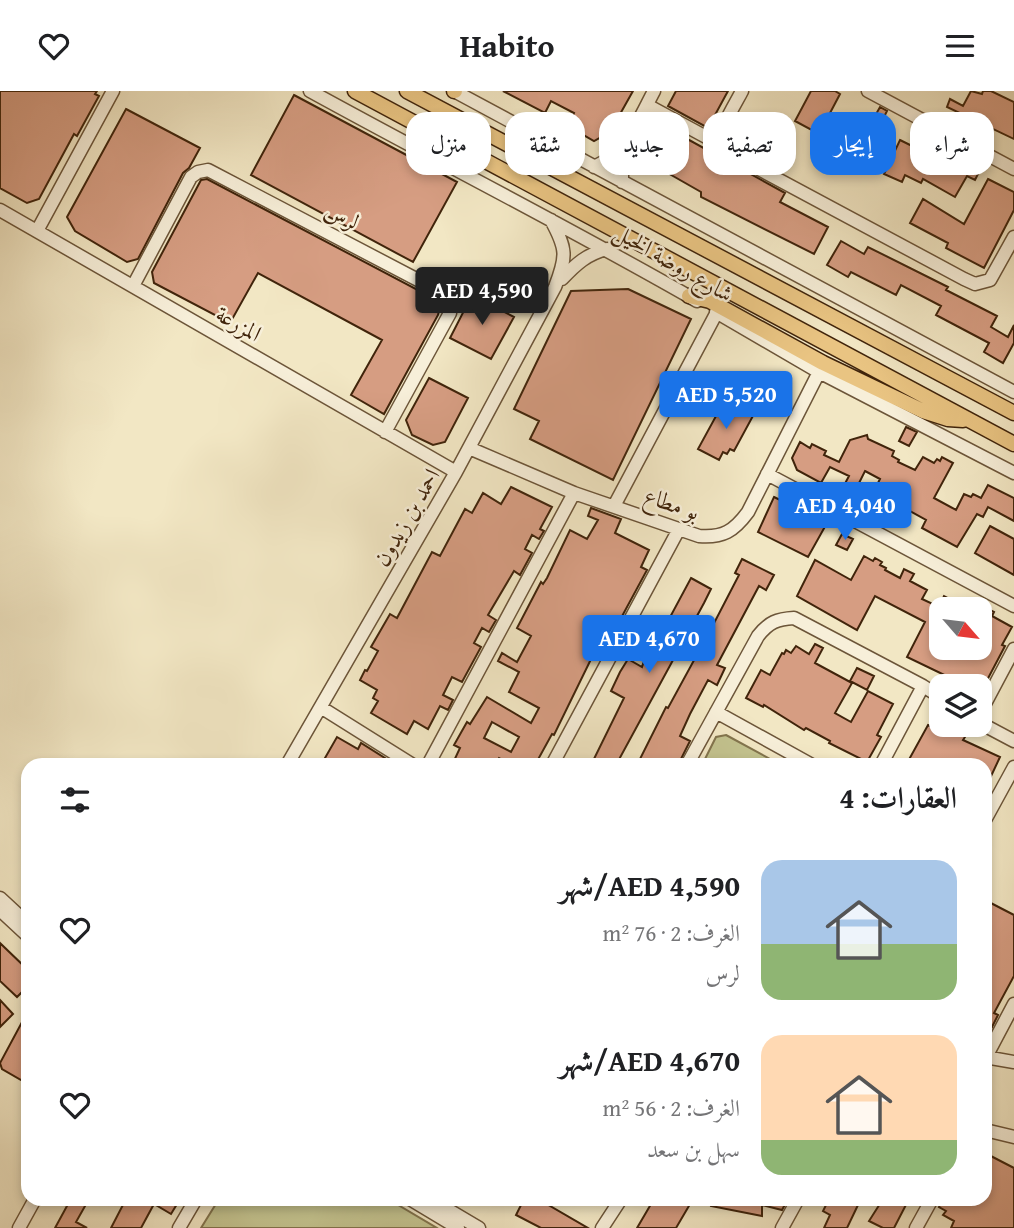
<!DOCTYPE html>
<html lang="ar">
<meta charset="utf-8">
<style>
body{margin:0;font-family:"Gentium Book Plus",Amiri,serif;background:#f2f2f2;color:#202124;direction:rtl;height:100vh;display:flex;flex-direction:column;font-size:26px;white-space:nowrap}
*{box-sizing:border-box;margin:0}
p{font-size:23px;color:#757577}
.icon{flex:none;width:38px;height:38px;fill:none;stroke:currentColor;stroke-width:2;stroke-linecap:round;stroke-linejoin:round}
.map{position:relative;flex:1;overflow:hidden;direction:ltr}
.panel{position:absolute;left:21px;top:667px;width:971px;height:448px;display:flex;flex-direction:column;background:#fff;border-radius:21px;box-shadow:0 4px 10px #0003;direction:rtl}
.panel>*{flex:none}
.hud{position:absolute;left:21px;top:21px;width:973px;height:63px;direction:rtl;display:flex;gap:14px}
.needle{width:46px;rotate:118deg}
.controls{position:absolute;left:929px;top:506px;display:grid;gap:14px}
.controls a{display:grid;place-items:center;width:63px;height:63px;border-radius:14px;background:#fff;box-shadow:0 4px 10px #0003;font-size:35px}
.price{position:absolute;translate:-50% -60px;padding:0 16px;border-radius:7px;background:#1a73e8;color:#fff;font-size:23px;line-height:46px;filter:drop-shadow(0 2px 4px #0008)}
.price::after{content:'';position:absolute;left:50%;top:42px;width:21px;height:16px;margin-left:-10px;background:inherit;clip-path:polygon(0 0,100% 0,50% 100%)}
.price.current{background:#222;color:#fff}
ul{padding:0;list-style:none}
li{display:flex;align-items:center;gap:21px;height:175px;padding:0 35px}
li span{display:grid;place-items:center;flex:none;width:196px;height:140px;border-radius:21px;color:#555}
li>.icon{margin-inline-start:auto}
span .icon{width:84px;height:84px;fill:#fffc;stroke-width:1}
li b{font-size:30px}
h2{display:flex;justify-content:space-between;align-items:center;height:84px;padding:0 35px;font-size:30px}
.chip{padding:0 24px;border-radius:21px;background:#fff;box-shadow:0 4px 10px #0003;font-size:24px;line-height:63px}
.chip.current{background:#1a73e8;color:#fff}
header{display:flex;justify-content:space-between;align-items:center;height:91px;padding:0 35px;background:#fff;font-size:32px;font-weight:700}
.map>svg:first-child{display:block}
.green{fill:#c3c38f;stroke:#82744d;stroke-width:2}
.building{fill:#d69d82;stroke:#40240b;stroke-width:2;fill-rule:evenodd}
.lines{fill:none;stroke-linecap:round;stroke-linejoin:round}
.minor-casing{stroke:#6c5539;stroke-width:15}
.major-casing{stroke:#40240b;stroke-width:17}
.minor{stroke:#f7efd9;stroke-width:12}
.major{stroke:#e9c482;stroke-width:14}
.labels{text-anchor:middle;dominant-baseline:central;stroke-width:5;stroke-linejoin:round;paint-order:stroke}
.street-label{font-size:23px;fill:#40240b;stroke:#f7efd9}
</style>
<header><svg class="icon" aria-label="menu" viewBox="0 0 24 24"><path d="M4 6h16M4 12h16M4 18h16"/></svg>Habito<svg class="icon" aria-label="heart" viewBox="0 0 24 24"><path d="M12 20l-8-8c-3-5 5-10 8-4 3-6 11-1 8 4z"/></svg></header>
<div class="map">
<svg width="1014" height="1137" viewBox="0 0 1014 1137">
<rect width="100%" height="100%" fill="#f2e7c4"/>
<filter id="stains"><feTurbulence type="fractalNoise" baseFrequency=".00286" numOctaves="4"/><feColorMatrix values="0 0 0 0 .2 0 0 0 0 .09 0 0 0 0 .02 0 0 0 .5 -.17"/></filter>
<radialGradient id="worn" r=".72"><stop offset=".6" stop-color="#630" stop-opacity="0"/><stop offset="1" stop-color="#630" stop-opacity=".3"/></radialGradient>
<path class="green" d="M726,644L781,674H702L716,646Z
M219,1108H388L437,1137H201Z"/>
<path class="building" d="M0,0H97L95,3L99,5L77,45L74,43L39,108L27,112L0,97Z
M503,0H633L610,41L594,50L568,35L574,22L551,10L545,22Z
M676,0H728L708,37L668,15Z
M811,0H835L840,3L819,43L795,30Z
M971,0L982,3L983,0H991L1014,11V48L947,16L950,8L963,15Z
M294,4L457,91L413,171L251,84Z
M880,16L887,20L874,46L862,39L871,23L875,25Z
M126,18L200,57L189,77L183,82L138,168L127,171L75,140L67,126Z
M662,34L785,102L780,111L828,136L814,163L701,106V101L652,73L645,65Z
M900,49L928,63L934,51L955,63L957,59L966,63L962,72L979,81L975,89L967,85L955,106L923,88L921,92L905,84L902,91L884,83Z
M207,88L433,207L439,220L438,224L384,323L351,304L382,249L258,182L230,232L154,192L152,181L201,89Z
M988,88L1014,101V119L984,177L946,157L948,152L910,132L923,108L964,133Z
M841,150L864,163L868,156L948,196L946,199L997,225L991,236L1008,246L1014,234V252L1003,272L984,261L989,252L936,224L941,215L901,194L896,204L851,181L848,186L827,174Z
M628,198L691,228L613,389L530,348L539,330L514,318L571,200Z
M472,204L514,226L491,268L450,247Z
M429,287L468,307L445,351L433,354L412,344L406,329Z
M734,313L754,323L734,360L730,358L727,363L723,361L719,369L698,358L722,314L731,319Z
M906,336L917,341L909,355L899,350Z
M867,344L868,348L894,360L892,365L899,369L898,371L915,379L923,366L934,372L937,368L940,370L942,366L953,372L934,407L956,419L964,403L971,406L973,403L981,407L988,394L1014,407V430L988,416L983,426L977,423L957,456L922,437L926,429L890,409L882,424L840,402L849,385L830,376L821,392L797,379L792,367L800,351L810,357L812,353L826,360L824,364L839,371L850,349ZM865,380L880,388L870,408L855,400Z
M511,396L552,416L540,438L544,440L539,448L532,444L525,458L532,462L520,484L514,480L488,524L496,529L489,541L482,537L474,552L481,556L462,591L452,586L443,604L453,609L448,619L440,615L428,638L414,630L407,643L371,622L378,610L373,607L377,599L360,589L365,579L367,580L378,560L371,556L390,523L397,527L432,461L440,465L465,418L472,422L483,402L501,413Z
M774,406L827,432L808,466L758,441Z
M591,417L621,428L615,442L649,459L641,476L647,479L600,566L594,562L554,644L552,643L535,674H512L499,667L495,674L483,669L481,674H452L460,657L454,654L467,631L470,633L487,606L531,632L539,617L509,601L519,581L498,570L502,562L517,571L531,545L517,537L541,491L543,493L547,487L570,439L587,448L598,429L588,425ZM492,631L519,646L511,661L484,647Z
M990,435L1014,448V484L975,462Z
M842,443L853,448L847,459L836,454Z
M864,465L873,470L875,467L882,471L880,474L886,477L885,479L900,487L904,478L914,483L910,490L927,499L922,508L939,516L944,505L969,518H942V556H980V514L994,521L992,525L1012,536L1002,554L1005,555L984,595L963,593L907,566L925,531L875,505L857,539L797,505L815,469L851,489Z
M742,468L774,484L766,499L759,495L717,574L725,577L717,594L708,589L690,623L680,645L690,650L678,674H637L666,616L668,617L711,538L739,484L735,482Z
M691,487L711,498L704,512L616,674H591L624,607L611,600L620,581L628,568L642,576L644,570L646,571Z
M815,553L823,557L815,572L852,592L835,622L851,631L868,600L893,613L877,644L881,646L867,671L829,652L830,650L806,637L804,639L764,614L763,616L746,607L761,579L770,584L782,562L784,563L786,559L791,562L796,555L809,563Z
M857,577L874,585L867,599L850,590Z
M928,634L939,640L943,634H949L967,643L963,649L1000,666L985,698V674H906Z
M337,646L358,658L361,652L396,674H321Z
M985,809L1014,824V885L994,922L998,924L988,944L985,942Z
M0,852L28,879V895L17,906L0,890Z
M0,909L13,923L0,936Z
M28,920V993L2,978L0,972Z
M985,1062L1014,1077V1137H951L954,1130L943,1124L946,1120L939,1116L943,1108H985L988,1094L985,1092Z
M53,1108H89L76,1131L87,1137H55L67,1115Z
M126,1108H168L177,1113L171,1123L154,1113L141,1137H111Z
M524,1108H538L588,1137H541L516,1124Z
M654,1108H693L676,1137H637Z
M712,1108H788L782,1119L762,1114V1125L711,1115Z
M829,1108H844L858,1114L847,1137H824L830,1124L823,1120Z
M883,1108H909L894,1137H883L869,1130Z"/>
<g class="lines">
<g class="minor-casing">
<path id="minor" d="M310,0C439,71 570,137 697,210
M454,0L1014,301
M742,0C737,10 715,45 720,54C722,58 726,59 729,62L964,188L975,193L990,189L1014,146
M868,0L1014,78
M647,14L719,53
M594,76C627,61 638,30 654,0
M622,91V69L626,54
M0,119L456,381
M37,140L113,0
M562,188C576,173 587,163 607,158
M133,195L191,86L198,81L208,79L439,200L447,206L450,222L385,341
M716,221L819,281L1014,382
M469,357L574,402L699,445C723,447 734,440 748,421L819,281
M767,383L1014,515
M614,415L717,221
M322,617L413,674
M716,621L812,674
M980,622L1014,558
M980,632L1014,650
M287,674L456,381L555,196C567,165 567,158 551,129
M428,674L574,402
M552,674L679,438
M687,674L758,545C769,531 777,528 794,527L923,595L942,607
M881,674L923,595
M985,729L1014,676
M0,807L28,833
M0,819L28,845
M985,966L1014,971
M986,966L1014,913
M985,1039L1014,1046
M410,1108L458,1137
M430,1108L479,1137
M19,1137L35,1108
M179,1137L196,1108
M602,1137L621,1108
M782,1137L798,1108
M916,1137L932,1108"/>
</g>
<g class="major-casing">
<path id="major" d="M355,0L1014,353
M407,0L1014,322
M454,0H455
M689,205L710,210L823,272L923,320L948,328L963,329"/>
</g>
<use href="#minor" class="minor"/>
<use href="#major" class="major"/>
</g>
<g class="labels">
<g class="street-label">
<text transform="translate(342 125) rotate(28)">لرس</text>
<text transform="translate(674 171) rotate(30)">شارع روضة الخيل</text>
<text transform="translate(239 232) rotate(30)">المزرعة</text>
<text transform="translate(672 412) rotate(19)">بو مطاع</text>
<text transform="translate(406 426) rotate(-60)">احمد بن زيدون</text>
</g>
</g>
<rect width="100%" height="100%" filter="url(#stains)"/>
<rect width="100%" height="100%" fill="url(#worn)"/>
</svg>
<div class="controls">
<a><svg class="needle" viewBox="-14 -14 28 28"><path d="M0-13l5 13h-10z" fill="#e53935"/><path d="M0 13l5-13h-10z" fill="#757577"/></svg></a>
<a><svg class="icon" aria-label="layers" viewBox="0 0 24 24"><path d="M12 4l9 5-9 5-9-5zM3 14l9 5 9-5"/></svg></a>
</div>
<b class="price current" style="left:482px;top:236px">AED 4,590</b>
<b class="price" style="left:726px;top:340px">AED 5,520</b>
<b class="price" style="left:845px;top:451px">AED 4,040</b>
<b class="price" style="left:649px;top:584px">AED 4,670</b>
<div class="hud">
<a class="chip">شراء</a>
<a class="chip current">إيجار</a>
<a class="chip">تصفية</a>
<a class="chip">جديد</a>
<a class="chip">شقة</a>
<a class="chip">منزل</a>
</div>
<section class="panel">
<h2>العقارات: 4<svg class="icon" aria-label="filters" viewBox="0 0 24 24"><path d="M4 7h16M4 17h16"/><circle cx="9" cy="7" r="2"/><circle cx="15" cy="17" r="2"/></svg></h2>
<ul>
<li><span style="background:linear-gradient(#a9c7e8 60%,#8fb573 0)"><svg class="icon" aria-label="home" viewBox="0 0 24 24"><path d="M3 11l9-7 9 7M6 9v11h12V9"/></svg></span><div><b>AED 4,590/شهر</b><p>الغرف: 2 · 76 m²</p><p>لرس</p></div><svg class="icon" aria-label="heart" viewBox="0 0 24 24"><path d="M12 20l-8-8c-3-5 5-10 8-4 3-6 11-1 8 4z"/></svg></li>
<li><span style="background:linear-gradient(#ffd9b3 75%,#8fb573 0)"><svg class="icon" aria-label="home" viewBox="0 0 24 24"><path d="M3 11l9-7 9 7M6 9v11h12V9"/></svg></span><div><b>AED 4,670/شهر</b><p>الغرف: 2 · 56 m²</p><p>سهل بن سعد</p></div><svg class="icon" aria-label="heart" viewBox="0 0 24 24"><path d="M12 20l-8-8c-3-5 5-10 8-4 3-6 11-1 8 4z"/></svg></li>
</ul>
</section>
</div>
